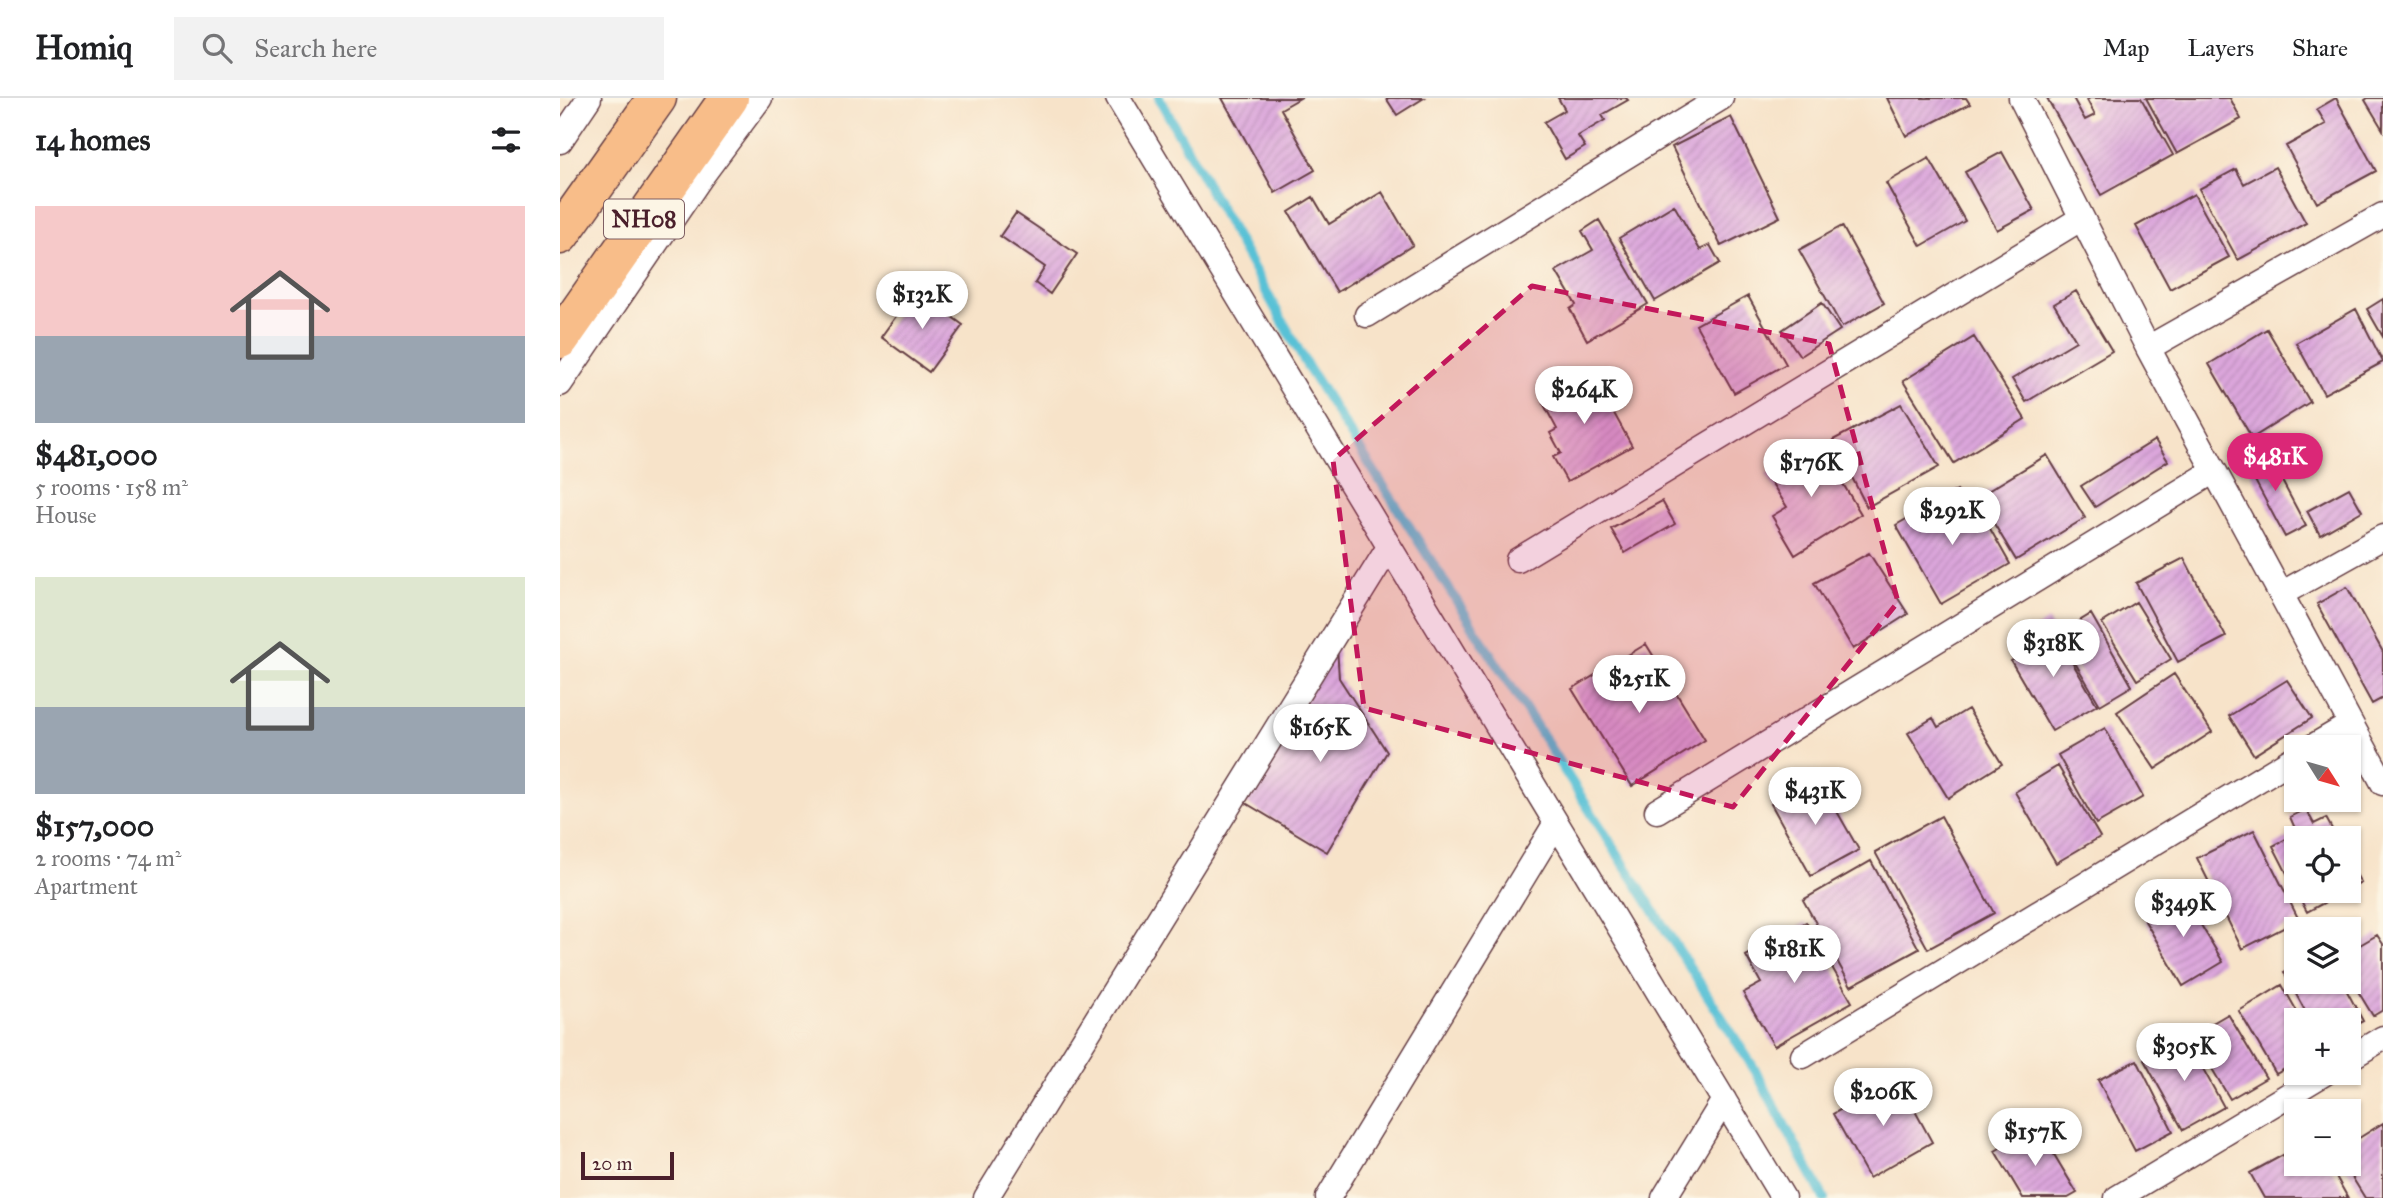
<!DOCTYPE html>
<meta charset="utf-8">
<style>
body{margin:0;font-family:"IM FELL Great Primer",serif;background:#f2f2f2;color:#202124;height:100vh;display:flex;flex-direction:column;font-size:26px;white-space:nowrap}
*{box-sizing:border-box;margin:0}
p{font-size:23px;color:#757577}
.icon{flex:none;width:38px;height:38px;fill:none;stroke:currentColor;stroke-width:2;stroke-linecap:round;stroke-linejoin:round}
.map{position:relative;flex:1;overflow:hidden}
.sheet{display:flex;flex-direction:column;background:#fff;width:560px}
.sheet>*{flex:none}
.needle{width:46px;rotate:127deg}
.fabs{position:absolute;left:1724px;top:637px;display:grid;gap:14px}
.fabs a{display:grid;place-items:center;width:77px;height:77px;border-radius:0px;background:#fff;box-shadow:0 2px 5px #0004;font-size:35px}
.scale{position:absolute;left:21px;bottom:18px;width:93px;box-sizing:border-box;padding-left:7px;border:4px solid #4a1f2b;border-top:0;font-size:19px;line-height:24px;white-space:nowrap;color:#4a1f2b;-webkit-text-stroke:5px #fcf5e5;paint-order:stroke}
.price{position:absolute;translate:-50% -60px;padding:0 16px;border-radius:24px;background:#fff;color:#222;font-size:23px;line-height:46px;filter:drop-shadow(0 2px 4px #0008)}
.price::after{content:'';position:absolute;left:50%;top:42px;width:21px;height:16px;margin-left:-10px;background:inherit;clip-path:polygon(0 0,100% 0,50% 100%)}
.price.on{background:#db2777;color:#fff}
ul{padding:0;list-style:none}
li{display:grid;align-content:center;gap:14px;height:371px;padding:0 35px}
li span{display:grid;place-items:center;height:217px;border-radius:0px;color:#555}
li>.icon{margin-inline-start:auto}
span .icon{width:126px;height:126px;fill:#fffc;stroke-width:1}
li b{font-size:30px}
h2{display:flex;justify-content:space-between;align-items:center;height:84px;padding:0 35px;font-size:30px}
header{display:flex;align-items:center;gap:42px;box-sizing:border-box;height:98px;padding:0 35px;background:#fff;border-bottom:2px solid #e0e0e0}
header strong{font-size:33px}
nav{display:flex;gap:38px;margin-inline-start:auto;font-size:24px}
.search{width:490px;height:63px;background:#f2f2f2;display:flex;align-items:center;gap:18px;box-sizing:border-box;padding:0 24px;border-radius:0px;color:#757577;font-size:26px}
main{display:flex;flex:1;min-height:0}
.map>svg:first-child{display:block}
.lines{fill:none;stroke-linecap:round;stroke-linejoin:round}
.stream{stroke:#59c1d6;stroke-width:10}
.building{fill:url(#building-hatch)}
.minor-casing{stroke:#643c43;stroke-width:27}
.trunk-casing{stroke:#643c43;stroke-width:41}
.minor{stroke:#fff;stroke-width:24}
.trunk{stroke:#f8bd89;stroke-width:38}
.marked{fill:#c2185b;fill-opacity:0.2;stroke:#c2185b;stroke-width:5;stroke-dasharray:14 9;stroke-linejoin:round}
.labels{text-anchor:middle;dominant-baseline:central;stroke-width:7;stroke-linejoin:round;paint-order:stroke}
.shield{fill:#fcf5e5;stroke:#7f5f63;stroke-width:2}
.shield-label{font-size:23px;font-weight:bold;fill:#4a1f2b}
</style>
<header>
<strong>Homiq</strong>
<div class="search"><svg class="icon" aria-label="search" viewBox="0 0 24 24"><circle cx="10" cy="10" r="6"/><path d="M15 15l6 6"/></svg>Search here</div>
<nav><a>Map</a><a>Layers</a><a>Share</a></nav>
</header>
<main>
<section class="sheet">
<h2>14 homes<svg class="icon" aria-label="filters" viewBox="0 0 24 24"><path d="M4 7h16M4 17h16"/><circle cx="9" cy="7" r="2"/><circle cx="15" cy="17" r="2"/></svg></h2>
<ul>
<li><span style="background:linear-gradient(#f6c9c9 60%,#9aa5b1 0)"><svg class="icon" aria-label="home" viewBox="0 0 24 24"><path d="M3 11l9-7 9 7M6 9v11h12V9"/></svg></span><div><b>$481,000</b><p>5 rooms · 158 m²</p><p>House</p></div></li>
<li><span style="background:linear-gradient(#dfe7d0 60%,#9aa5b1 0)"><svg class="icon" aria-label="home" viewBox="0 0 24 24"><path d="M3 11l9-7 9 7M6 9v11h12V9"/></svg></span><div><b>$157,000</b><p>2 rooms · 74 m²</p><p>Apartment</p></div></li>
</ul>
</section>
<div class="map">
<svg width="1823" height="1100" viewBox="0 0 1823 1100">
<defs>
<pattern id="building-hatch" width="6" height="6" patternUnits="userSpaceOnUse" patternTransform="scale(1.75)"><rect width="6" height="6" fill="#dba6db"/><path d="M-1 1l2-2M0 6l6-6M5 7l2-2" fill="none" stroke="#bd8ebc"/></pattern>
</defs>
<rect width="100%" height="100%" fill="#fcf5e5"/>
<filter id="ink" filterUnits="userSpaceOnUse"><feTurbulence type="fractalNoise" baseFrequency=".0143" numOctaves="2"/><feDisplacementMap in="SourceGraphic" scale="14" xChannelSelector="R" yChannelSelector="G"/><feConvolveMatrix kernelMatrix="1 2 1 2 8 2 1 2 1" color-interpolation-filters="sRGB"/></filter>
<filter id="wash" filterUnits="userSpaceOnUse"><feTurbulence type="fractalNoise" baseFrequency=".00686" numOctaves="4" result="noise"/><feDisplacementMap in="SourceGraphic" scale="28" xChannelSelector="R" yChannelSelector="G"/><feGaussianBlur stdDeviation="1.57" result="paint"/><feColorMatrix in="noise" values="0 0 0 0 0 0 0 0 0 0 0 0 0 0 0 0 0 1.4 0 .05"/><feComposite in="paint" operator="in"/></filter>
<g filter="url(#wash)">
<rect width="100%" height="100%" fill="#f7e3c9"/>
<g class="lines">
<path class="stream" d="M599,0L749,271L1195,972L1264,1100"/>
</g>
<g id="blocks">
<path class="building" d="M662,0H740L721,11L755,72L715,95Z
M826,0H864L837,17Z
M998,0H1066L1068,2L1042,17L1045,22L1018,38L1025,49L1005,61L984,24L1005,12Z
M1327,0H1406L1410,6L1346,38Z
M1487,0H1513L1525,22L1535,17L1527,2L1530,0H1581L1613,57L1541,97Z
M1586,0H1670L1681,21L1617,56Z
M1776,0L1816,73L1757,105L1726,48L1766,26L1757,11Z
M1808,0H1823V32L1805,2Z
M1171,19L1220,119L1161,148L1112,49Z
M1442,54L1474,112L1437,132L1405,74Z
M1369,60L1405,123L1361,148L1326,85Z
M1715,69L1746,125L1678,162L1639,91L1676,71L1684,86Z
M822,94L853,147L777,194L729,114L753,99L769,126Z
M1634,96L1669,159L1610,191L1576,128Z
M1114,107L1140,152L1150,147L1160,165L1095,203L1059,140Z
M456,115L517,156L490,196L475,185L485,169L440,138Z
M1039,122L1088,206L1027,242L1010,211L1016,207L996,173L1033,152L1022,133Z
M1282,128L1324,205L1282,229L1239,152Z
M355,192L403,227L369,274L321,239Z
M1516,193L1552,253L1466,304L1452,281L1516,243L1494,206Z
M1188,198L1226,266L1174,295L1136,227Z
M1823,201V239L1807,211Z
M1262,205L1280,232L1240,258L1222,232Z
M1796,211L1823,264L1764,296L1736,245Z
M1707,231L1750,304L1692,340L1649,266Z
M1414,239L1465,321L1394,365L1343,283Z
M1028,268L1072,348L1007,384L993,359L1001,355L990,335L997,331L983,305L1010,290L1005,281Z
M1341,306L1379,369L1307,409L1273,342Z
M1595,342L1608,363L1535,409L1521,388Z
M1258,344L1301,416L1235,457L1212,418L1227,409L1206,376Z
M1705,351L1746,428L1725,439L1684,362Z
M1487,357L1525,420L1456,462L1418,399Z
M1789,390L1802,413L1760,437L1747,413Z
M1397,392L1421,431L1428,427L1450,466L1381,506L1336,427Z
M1102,403L1115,426L1065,455L1051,431Z
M1309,455L1348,516L1293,551L1254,485Z
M1624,460L1666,539L1618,564L1576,485Z
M1787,489L1823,554V600L1812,606L1757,506Z
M1576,504L1611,561L1577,582L1542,525Z
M1531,516L1572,588L1540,607L1498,536Z
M1488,523L1537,607L1492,633L1451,563L1475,549L1467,535Z
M1086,546L1145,642L1072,688L1012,591Z
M777,548L779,580L827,654L767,754L684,704Z
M1614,576L1652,634L1595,671L1557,614Z
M1727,582L1752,620L1694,657L1669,618Z
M1408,611L1442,666L1388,700L1348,635L1373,620L1378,629Z
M1545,630L1583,699L1536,726L1498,657Z
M1498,668L1540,739L1496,765L1455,694Z
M1258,680L1299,752L1251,778L1211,706Z
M1746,711L1754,726L1766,720L1777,740H1736V793L1713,748L1737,735L1730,719Z
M1381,718L1434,815L1368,851L1315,754Z
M1694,732L1739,822L1682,851L1637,760Z
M1788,762L1801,785L1788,792Z
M1311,763L1359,851L1291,888L1243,802Z
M1619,790L1663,864L1623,888L1585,823L1609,808L1604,799Z
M1736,793H1786L1747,814Z
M1246,824L1292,904L1214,948L1183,895L1201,885L1186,858Z
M1817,837L1823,846V912L1813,918L1788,877V854Z
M1736,868V884H1782L1803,923L1788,931V922H1750L1724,874Z
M1722,887L1742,922H1736V964L1716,976L1679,913Z
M1668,916L1706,980L1670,1001L1632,937Z
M1625,938L1664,1009L1623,1032L1584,962Z
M1577,962L1613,1033L1575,1053L1538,982Z
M1337,980L1372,1044L1309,1080L1273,1016Z
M1823,1025V1100H1805L1784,1066H1788V1047Z
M1477,1028L1517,1095L1508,1100H1463L1435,1053Z
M1736,1050V1066H1769L1788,1100H1704L1690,1075Z"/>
</g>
</g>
<g filter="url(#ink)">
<use href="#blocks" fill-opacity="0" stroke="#643c43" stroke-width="2"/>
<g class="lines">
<g class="minor-casing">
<path id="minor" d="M558,0L1223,1100
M1461,0L1588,250L1823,685
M0,43L29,0
M807,217L1161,0
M1588,250L1823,117
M0,286L141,79L200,0
M958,462L1522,120
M1721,496L1823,439
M1752,649L1791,626
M1097,713L1654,373
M1243,958L1736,659
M1788,961L1823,940
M426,1100L829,449
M768,1100L996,725
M1104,1100L1164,1002
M1557,1100L1765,975"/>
</g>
<g class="trunk-casing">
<path id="trunk" d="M0,137L97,0
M0,241L169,0"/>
</g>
<use href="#minor" class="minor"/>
<use href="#trunk" class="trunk"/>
</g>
</g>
<path class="marked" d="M972,188L1269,246L1338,504L1173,709L804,610L773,362Z"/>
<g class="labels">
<rect class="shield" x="44" y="101.5" width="80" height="39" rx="5"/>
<g class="shield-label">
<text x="84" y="121">NH08</text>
</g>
</g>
</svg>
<div class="fabs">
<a><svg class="needle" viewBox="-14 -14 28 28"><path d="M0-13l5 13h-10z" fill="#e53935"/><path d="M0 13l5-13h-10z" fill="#757577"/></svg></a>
<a><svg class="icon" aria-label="locate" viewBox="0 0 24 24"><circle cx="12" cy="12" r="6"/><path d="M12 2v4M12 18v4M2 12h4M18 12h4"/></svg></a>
<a><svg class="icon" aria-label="layers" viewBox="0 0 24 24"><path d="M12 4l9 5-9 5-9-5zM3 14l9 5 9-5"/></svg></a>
<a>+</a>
<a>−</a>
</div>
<div class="scale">20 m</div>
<b class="price" style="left:362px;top:233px">$132K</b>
<b class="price" style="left:1024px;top:328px">$264K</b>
<b class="price on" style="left:1715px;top:395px">$481K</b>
<b class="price" style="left:1251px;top:401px">$176K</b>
<b class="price" style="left:1392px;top:449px">$292K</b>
<b class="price" style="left:1493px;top:581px">$318K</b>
<b class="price" style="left:1079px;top:617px">$251K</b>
<b class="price" style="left:760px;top:666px">$165K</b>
<b class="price" style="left:1255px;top:729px">$431K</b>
<b class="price" style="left:1623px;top:841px">$349K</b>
<b class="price" style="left:1234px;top:887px">$181K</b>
<b class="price" style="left:1624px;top:985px">$305K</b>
<b class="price" style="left:1323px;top:1030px">$206K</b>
<b class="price" style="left:1475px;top:1070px">$157K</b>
</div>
</main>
